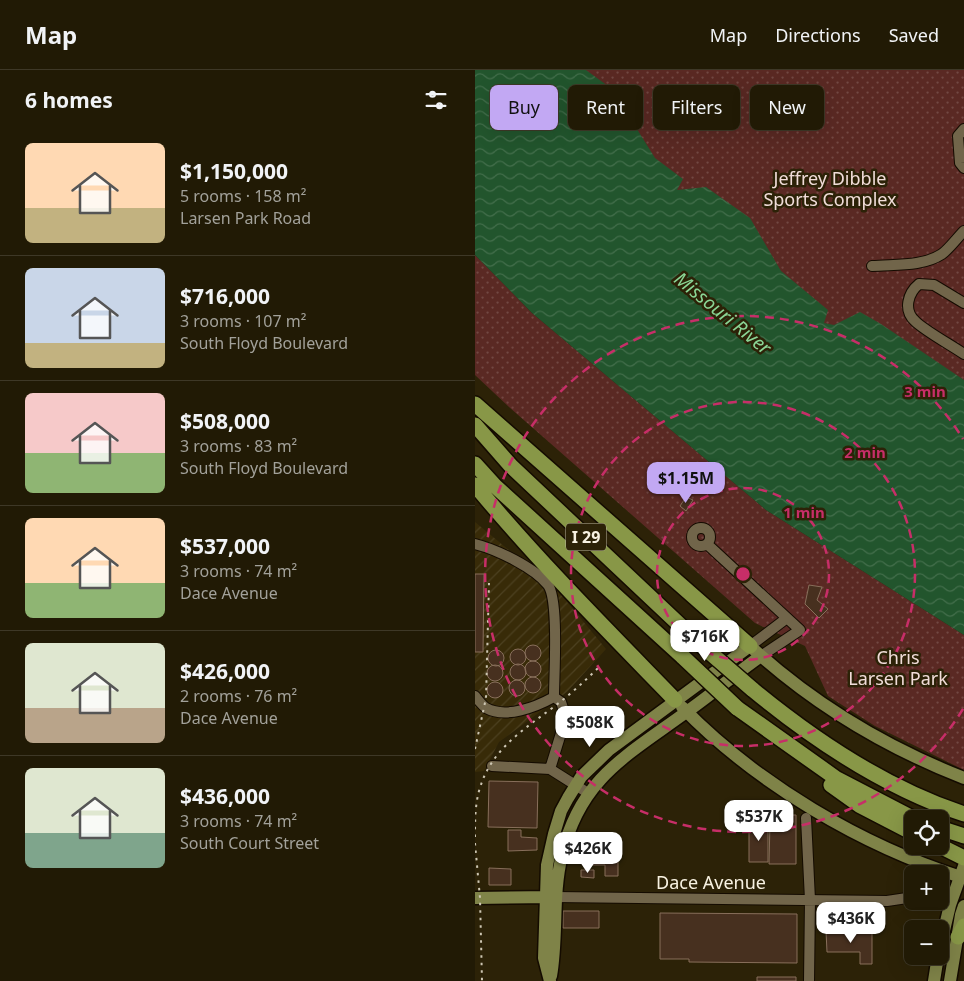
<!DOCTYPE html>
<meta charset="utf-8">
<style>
body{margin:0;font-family:"Noto Sans",sans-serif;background:#29230f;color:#f1f3f6;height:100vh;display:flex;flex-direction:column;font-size:19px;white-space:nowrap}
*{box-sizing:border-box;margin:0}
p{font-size:16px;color:#a2a19a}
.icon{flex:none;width:28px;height:28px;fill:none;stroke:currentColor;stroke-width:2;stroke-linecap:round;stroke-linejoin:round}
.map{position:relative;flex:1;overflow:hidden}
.side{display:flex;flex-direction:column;background:#211a05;width:475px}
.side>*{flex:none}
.guide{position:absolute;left:15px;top:15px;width:399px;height:45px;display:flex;gap:10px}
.controls{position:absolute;left:429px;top:740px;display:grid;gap:10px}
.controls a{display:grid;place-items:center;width:45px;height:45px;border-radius:8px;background:#211a05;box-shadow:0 5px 20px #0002,0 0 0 1px #3e3827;font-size:25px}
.price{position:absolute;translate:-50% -42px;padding:0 11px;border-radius:10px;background:#fff;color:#222;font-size:16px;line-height:32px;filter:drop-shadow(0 1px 2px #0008)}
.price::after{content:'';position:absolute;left:50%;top:30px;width:15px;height:11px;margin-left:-8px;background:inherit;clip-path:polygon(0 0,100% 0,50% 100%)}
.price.on{background:#c2a8f3;color:#111}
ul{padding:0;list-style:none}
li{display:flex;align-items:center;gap:15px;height:125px;padding:0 25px}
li+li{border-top:1px solid #3e3827}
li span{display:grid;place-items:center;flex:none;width:140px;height:100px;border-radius:8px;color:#555}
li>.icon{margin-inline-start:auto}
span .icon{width:60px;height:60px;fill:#fffc;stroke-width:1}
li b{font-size:21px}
h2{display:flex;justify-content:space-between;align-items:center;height:60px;padding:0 25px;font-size:21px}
.pill{padding:0 18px;border-radius:8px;background:#211a05;box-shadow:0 5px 20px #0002,0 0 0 1px #3e3827;font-size:18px;line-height:45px}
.pill.on{background:#c2a8f3;color:#111}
header{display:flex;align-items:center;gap:30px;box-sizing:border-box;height:70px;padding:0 25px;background:#211a05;border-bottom:1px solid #3e3827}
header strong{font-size:24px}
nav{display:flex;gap:28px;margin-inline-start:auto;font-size:18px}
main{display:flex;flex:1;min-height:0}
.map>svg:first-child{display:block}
.industrial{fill:url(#industrial-furrows)}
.park{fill:url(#park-dots)}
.water{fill:url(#water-waves)}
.building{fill:#47301f;stroke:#886f5b}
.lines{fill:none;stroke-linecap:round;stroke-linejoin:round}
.minor-casing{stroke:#140b00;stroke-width:12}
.major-casing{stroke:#140b00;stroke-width:15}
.highway-casing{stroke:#140b00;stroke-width:18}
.minor{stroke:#71654a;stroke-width:10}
.major{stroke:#7f8348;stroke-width:12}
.highway{stroke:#889747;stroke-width:15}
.rail{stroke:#cdc6b3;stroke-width:2;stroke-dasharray:2.5 5;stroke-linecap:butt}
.highway-bridge-casing{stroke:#140b00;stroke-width:18;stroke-linecap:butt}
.highway-bridge{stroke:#889747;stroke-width:15}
.ring{fill:none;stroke:#c72e68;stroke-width:2.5;stroke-dasharray:9 6}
.labels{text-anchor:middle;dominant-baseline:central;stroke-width:5;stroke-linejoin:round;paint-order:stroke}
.shield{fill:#2c2207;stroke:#bbb4a0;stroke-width:1}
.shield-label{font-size:16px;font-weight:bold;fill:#f8f2e2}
.park-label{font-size:18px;fill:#f1ddd9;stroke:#2c2207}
.street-label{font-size:18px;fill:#f8f2e2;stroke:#2c2207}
.water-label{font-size:19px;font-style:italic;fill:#8ad595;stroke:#2c2207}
.centre{fill:#c72e68;stroke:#2c2207;stroke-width:2.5}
.ring-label{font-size:15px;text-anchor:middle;font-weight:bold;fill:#c72e68;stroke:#2c2207;stroke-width:5;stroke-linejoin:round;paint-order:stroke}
</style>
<header>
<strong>Map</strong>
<nav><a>Map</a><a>Directions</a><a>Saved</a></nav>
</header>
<main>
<section class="side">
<h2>6 homes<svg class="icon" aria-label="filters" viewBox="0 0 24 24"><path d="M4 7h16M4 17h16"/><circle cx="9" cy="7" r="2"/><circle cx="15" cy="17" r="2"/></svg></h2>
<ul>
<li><span style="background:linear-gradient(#ffd9b3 65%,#c2b280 0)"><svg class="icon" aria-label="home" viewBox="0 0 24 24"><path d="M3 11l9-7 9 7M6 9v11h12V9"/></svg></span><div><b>$1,150,000</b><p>5 rooms · 158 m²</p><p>Larsen Park Road</p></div></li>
<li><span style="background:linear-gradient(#c9d6e8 75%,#c2b280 0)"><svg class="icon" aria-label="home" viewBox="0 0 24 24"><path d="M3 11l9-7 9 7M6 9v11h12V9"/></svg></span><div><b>$716,000</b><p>3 rooms · 107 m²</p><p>South Floyd Boulevard</p></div></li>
<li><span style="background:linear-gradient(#f6c9c9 60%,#8fb573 0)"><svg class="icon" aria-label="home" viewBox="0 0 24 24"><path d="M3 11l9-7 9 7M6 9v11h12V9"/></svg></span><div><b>$508,000</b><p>3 rooms · 83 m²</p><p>South Floyd Boulevard</p></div></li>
<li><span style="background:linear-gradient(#ffd9b3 65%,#8fb573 0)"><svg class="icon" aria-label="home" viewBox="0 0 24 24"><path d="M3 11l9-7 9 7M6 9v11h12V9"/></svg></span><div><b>$537,000</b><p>3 rooms · 74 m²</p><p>Dace Avenue</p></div></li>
<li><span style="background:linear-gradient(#dfe7d0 65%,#b9a48a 0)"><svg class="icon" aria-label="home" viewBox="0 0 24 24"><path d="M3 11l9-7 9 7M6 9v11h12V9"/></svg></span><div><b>$426,000</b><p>2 rooms · 76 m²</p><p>Dace Avenue</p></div></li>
<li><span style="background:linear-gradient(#dfe7d0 65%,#7fa58c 0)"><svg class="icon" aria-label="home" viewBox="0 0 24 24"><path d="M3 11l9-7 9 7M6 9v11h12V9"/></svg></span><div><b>$436,000</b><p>3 rooms · 74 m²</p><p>South Court Street</p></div></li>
</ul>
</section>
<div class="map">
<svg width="489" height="911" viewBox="0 0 489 911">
<defs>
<pattern id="industrial-furrows" width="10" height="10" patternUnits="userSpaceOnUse" patternTransform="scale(1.25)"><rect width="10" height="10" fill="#382b08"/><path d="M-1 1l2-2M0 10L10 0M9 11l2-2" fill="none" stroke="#4c4020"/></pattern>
<pattern id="park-dots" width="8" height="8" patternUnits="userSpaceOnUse" patternTransform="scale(1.25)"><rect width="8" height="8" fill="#5a2923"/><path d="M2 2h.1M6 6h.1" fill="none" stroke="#724843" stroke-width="1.8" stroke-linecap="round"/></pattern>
<pattern id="water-waves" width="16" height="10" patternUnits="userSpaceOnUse" patternTransform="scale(1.25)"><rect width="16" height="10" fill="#22552d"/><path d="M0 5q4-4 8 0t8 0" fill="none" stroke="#436e4b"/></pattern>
</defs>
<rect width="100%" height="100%" fill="#2c2207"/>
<path class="industrial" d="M0,452L47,491L69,504L131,579L92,622L24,672L9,701L0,702Z"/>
<path class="park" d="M48,0H489V358L366,272Z
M0,185L57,243L291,440L489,565V700L400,656L353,626L330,576L280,553L34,337L0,305Z"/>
<path class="water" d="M0,0H111L137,19L180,88L208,109L202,120L231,117L275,148L306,201L353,240L349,253L359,255L385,242L406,254L489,310V565L291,440L57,243L0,185Z"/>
<path class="building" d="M211,427L218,430L211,441L205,436Z
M0,504H9L8,582H0Z
M334,515L347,517L342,530L353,539L344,548L330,534Z
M50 583a8 8 0 1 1 16 0a8 8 0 1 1-16 0Z
M35 587a8 8 0 1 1 16 0a8 8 0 1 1-16 0Z
M13 588a8 8 0 1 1 16 0a8 8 0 1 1-16 0Z
M50 599a8 8 0 1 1 16 0a8 8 0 1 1-16 0Z
M35 602a8 8 0 1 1 16 0a8 8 0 1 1-16 0Z
M12 603a8 8 0 1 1 16 0a8 8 0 1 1-16 0Z
M50 615a8 8 0 1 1 16 0a8 8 0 1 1-16 0Z
M34 618a8 8 0 1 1 16 0a8 8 0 1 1-16 0Z
M12 620a8 8 0 1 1 16 0a8 8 0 1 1-16 0Z
M14,711L63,712L62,758L13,757Z
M307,745H321V794H294L295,752L307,753Z
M274,753H293V792H274Z
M33,760H46V767L62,768V780L33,781Z
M109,785H143V806H130V795H109Z
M14,798L36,799V815H14Z
M106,800H119V808L106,807Z
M88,841H124V858H88Z
M185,843L322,844V893L214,892V889H185Z
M351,861H397V894H385V882H352Z
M282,907H321V911H282Z"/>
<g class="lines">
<g class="minor-casing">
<path id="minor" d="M489,59L483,66L485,93L489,98
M397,196C420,194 447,197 467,184C475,178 482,168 489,161
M489,233L459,215L444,214C433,223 428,240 440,251C450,261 476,275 489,284
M217 467a9 9 0 1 1 18 0a9 9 0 1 1-18 0Z
M0,474C21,479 60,498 73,515C84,530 79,605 79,627
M232,474L325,560L286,586
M275,576L312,548
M0,626C3,630 7,635 11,638C31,649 61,637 79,627L86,632L91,647L75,699
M17,696L75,699L113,723
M331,748L335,830L334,911
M80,827L412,831L432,828L438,819"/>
</g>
<g class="major-casing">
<path id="major" d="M207,637C282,714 387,776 489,808
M0,828L78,827
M465,877L475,835L489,796
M76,906C83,866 77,825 87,785C105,709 151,686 210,643C236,625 260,604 286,586
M75,911L69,888L72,795L79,764L86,741L93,728L106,707L134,680L275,576C337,633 410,677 489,708
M459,911L463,886
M475,911L486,845L489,836"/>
</g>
<g class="highway-casing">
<path id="highway" d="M0,334L275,576
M0,355L36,396L225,574
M0,394L20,416L208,587
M0,415C62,490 132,560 200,630
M277,619C340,671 410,718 489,744
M262,638L362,709L439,749
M356,715L384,735L438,763
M465,758L489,766
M465,776L489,788
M483,867L489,856"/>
</g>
<use href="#minor" class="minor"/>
<use href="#major" class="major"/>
<use href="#highway" class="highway"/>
<path class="rail" d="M0,679L11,628L14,513
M0,767C0,751 0,736 4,721C16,677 52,658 85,632C99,621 112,609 125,596
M0,773L5,828L7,911"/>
<g class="highway-bridge-casing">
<path id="highway-bridge" d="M225,574L277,619
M208,587L262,638"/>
</g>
<use href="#highway-bridge" class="highway-bridge"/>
</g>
<g class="ring">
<circle cx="268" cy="504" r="86"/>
<circle cx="268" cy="504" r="172"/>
<path d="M488 639A258 258 0 1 1 488 369"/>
</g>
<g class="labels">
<rect class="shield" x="91" y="453.5" width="40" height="27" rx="4"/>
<g class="shield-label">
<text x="111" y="467">I 29</text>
</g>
<g class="park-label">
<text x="355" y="108">Jeffrey Dibble<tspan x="355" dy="21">Sports Complex</tspan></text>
<text x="423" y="587">Chris<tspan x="423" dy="21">Larsen Park</tspan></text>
</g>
<g class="street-label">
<text x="236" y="812">Dace Avenue</text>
</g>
<g class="water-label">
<text transform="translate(248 243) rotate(39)">Missouri River</text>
</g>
</g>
<circle cx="268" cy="504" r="8" class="centre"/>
<g class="ring-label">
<text x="450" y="327">3 min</text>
<text x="390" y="388">2 min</text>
<text x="329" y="448">1 min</text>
</g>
</svg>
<div class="controls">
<a><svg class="icon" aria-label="locate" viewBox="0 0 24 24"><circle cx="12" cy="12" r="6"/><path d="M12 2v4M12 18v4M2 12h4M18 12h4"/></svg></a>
<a>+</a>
<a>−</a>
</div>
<b class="price on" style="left:211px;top:434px">$1.15M</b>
<b class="price" style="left:230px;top:592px">$716K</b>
<b class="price" style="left:115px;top:678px">$508K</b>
<b class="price" style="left:284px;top:772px">$537K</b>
<b class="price" style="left:113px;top:804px">$426K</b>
<b class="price" style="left:376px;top:874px">$436K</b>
<div class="guide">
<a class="pill on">Buy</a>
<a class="pill">Rent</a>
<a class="pill">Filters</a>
<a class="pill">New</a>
</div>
</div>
</main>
